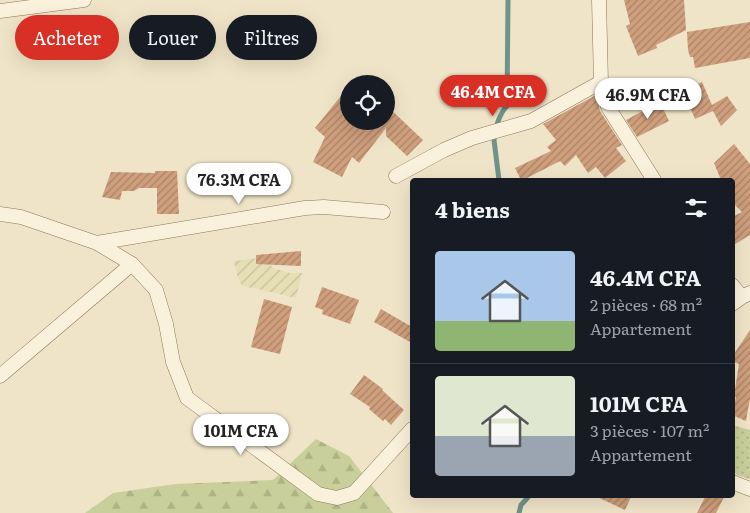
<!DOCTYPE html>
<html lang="fr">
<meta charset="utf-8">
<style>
body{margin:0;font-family:Literata,serif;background:#242831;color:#f1f3f6;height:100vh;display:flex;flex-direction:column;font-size:19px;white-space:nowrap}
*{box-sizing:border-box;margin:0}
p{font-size:16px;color:#9ea1a6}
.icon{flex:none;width:28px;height:28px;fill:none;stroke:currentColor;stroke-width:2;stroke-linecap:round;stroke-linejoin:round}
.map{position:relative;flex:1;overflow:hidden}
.side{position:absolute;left:410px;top:178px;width:325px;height:320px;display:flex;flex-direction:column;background:#171b24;border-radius:5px;box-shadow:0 5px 20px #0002}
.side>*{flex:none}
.guide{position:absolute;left:15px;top:15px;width:320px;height:45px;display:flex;gap:10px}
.controls{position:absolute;left:340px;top:75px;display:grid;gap:10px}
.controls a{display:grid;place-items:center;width:55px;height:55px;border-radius:50%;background:#171b24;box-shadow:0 5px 20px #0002;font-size:25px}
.price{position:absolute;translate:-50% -42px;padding:0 11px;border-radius:18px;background:#fff;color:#222;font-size:16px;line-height:32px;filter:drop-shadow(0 1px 2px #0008)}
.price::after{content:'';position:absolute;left:50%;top:30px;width:15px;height:11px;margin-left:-8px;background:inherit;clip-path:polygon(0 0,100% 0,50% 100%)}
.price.on{background:#d93025;color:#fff}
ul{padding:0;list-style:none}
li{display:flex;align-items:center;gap:15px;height:125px;padding:0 25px}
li+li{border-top:1px solid #363941}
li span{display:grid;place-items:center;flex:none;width:140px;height:100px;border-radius:5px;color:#555}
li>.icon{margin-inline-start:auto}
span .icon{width:60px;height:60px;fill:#fffc;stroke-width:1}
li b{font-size:21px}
h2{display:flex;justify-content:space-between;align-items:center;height:60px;padding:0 25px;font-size:21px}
.tag{padding:0 18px;border-radius:22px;background:#171b24;box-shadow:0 5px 20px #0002;font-size:18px;line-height:45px}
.tag.on{background:#d93025;color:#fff}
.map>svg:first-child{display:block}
.farmland{fill:url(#farmland-furrows)}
.grass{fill:url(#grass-dots)}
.forest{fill:url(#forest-firs)}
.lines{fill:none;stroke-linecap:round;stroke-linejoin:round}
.stream{stroke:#6f938a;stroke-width:5}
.building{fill:url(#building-hatch)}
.street-casing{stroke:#8d765c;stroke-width:15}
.street{stroke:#faf1dc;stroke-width:14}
</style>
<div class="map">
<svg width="750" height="513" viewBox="0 0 750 513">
<defs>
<pattern id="farmland-furrows" width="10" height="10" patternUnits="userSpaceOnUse" patternTransform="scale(1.25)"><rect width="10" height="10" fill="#e6deb5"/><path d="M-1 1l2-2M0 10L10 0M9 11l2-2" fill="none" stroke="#c6bf9b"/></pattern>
<pattern id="grass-dots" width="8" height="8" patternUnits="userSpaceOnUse" patternTransform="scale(1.25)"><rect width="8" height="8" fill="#c9cf9b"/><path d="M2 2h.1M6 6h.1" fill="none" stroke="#aeb285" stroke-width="1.8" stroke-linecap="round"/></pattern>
<pattern id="forest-firs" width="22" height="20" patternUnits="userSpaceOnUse" patternTransform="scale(1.25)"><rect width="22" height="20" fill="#c9cf9b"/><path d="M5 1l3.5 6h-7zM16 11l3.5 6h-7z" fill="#aeb285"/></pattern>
<pattern id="building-hatch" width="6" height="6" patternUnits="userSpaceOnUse" patternTransform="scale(1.25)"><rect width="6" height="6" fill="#cf9f7d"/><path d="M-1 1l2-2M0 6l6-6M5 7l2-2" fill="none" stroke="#a98266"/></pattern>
</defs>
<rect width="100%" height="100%" fill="#f0e4c8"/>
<path class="farmland" d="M267,257L270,264L273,268L290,273H302L296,298L258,289L242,286L237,275L234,261Z"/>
<path class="grass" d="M732,425L750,430V479L737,475L733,470Z"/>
<path class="forest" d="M316,439L349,456L393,513H85L113,493L175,484L273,480Z"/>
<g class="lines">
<path class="stream" d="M499,180L494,140C495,129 499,114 507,106L508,0
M519,513L521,505L530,495"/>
</g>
<path class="building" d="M624,0H684L686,30L656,45L657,48L638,56L626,26L630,24Z
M750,22V58L695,68L693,57H690L688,50L687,32Z
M702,82L712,105L727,96L737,110L721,126L713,111L695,119L683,91Z
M349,86V121H386V105L423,140L407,156L386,136V128L359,163L352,157L342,177L313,162L325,137L315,128Z
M596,95L600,111L622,145L616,148L626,161L605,178L596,167L588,173L576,155L565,166L560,161L523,180H521L515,168L551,151L547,147L556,140L543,124Z
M660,102L669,121L637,137L626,120Z
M734,144L750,164V235L732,246V217L742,212L732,202V180H721L714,163Z
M155,171H177L179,214H157V188H139L134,191H122L120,200L102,197L111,172L155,173Z
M301,251V266L256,264V255Z
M322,287L359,300L350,324L322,314L323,310L315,307Z
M264,299L292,307L280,354L251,347Z
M381,309L412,327V343L374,322Z
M750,330V399L746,421L732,415L736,397L734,396L739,364L732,361V357Z
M364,375L383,389L382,390L404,410L391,425L385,419L383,421L369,409L370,407L350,394Z
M593,495H632L625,510Z
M706,495H725L716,513H697Z"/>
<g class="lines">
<g class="street-casing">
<path id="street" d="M599,0L601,82L608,107L654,180
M0,11L84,0
M396,176L444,150L472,138L531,121L601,82
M0,214L21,217L97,243L132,264L156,290L166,324L173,362L187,398L318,494L337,498L354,493L412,429
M97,243L305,208L324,207L383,212
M732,285L742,297
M732,304L742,297L750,293
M0,376L132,264
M732,482L750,489"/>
</g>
<use href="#street" class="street"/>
</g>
</svg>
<div class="controls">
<a><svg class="icon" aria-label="locate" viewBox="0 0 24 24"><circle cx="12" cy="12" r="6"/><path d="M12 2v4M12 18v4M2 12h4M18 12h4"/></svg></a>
</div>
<b class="price on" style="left:493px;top:117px">46.4M CFA</b>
<b class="price" style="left:648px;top:120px">46.9M CFA</b>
<b class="price" style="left:239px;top:205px">76.3M CFA</b>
<b class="price" style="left:241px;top:456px">101M CFA</b>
<div class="guide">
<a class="tag on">Acheter</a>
<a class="tag">Louer</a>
<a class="tag">Filtres</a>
</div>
<section class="side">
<h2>4 biens<svg class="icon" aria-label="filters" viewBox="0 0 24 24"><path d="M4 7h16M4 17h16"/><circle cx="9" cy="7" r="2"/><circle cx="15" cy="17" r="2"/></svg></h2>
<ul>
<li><span style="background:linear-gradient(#a9c7e8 70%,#8fb573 0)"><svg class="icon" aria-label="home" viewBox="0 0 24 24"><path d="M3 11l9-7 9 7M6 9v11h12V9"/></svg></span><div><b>46.4M CFA</b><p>2 pièces · 68 m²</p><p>Appartement</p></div></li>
<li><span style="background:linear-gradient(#dfe7d0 60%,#9aa5b1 0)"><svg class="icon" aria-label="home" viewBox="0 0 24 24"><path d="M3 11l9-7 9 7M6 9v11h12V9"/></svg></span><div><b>101M CFA</b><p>3 pièces · 107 m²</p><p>Appartement</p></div></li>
</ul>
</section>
</div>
